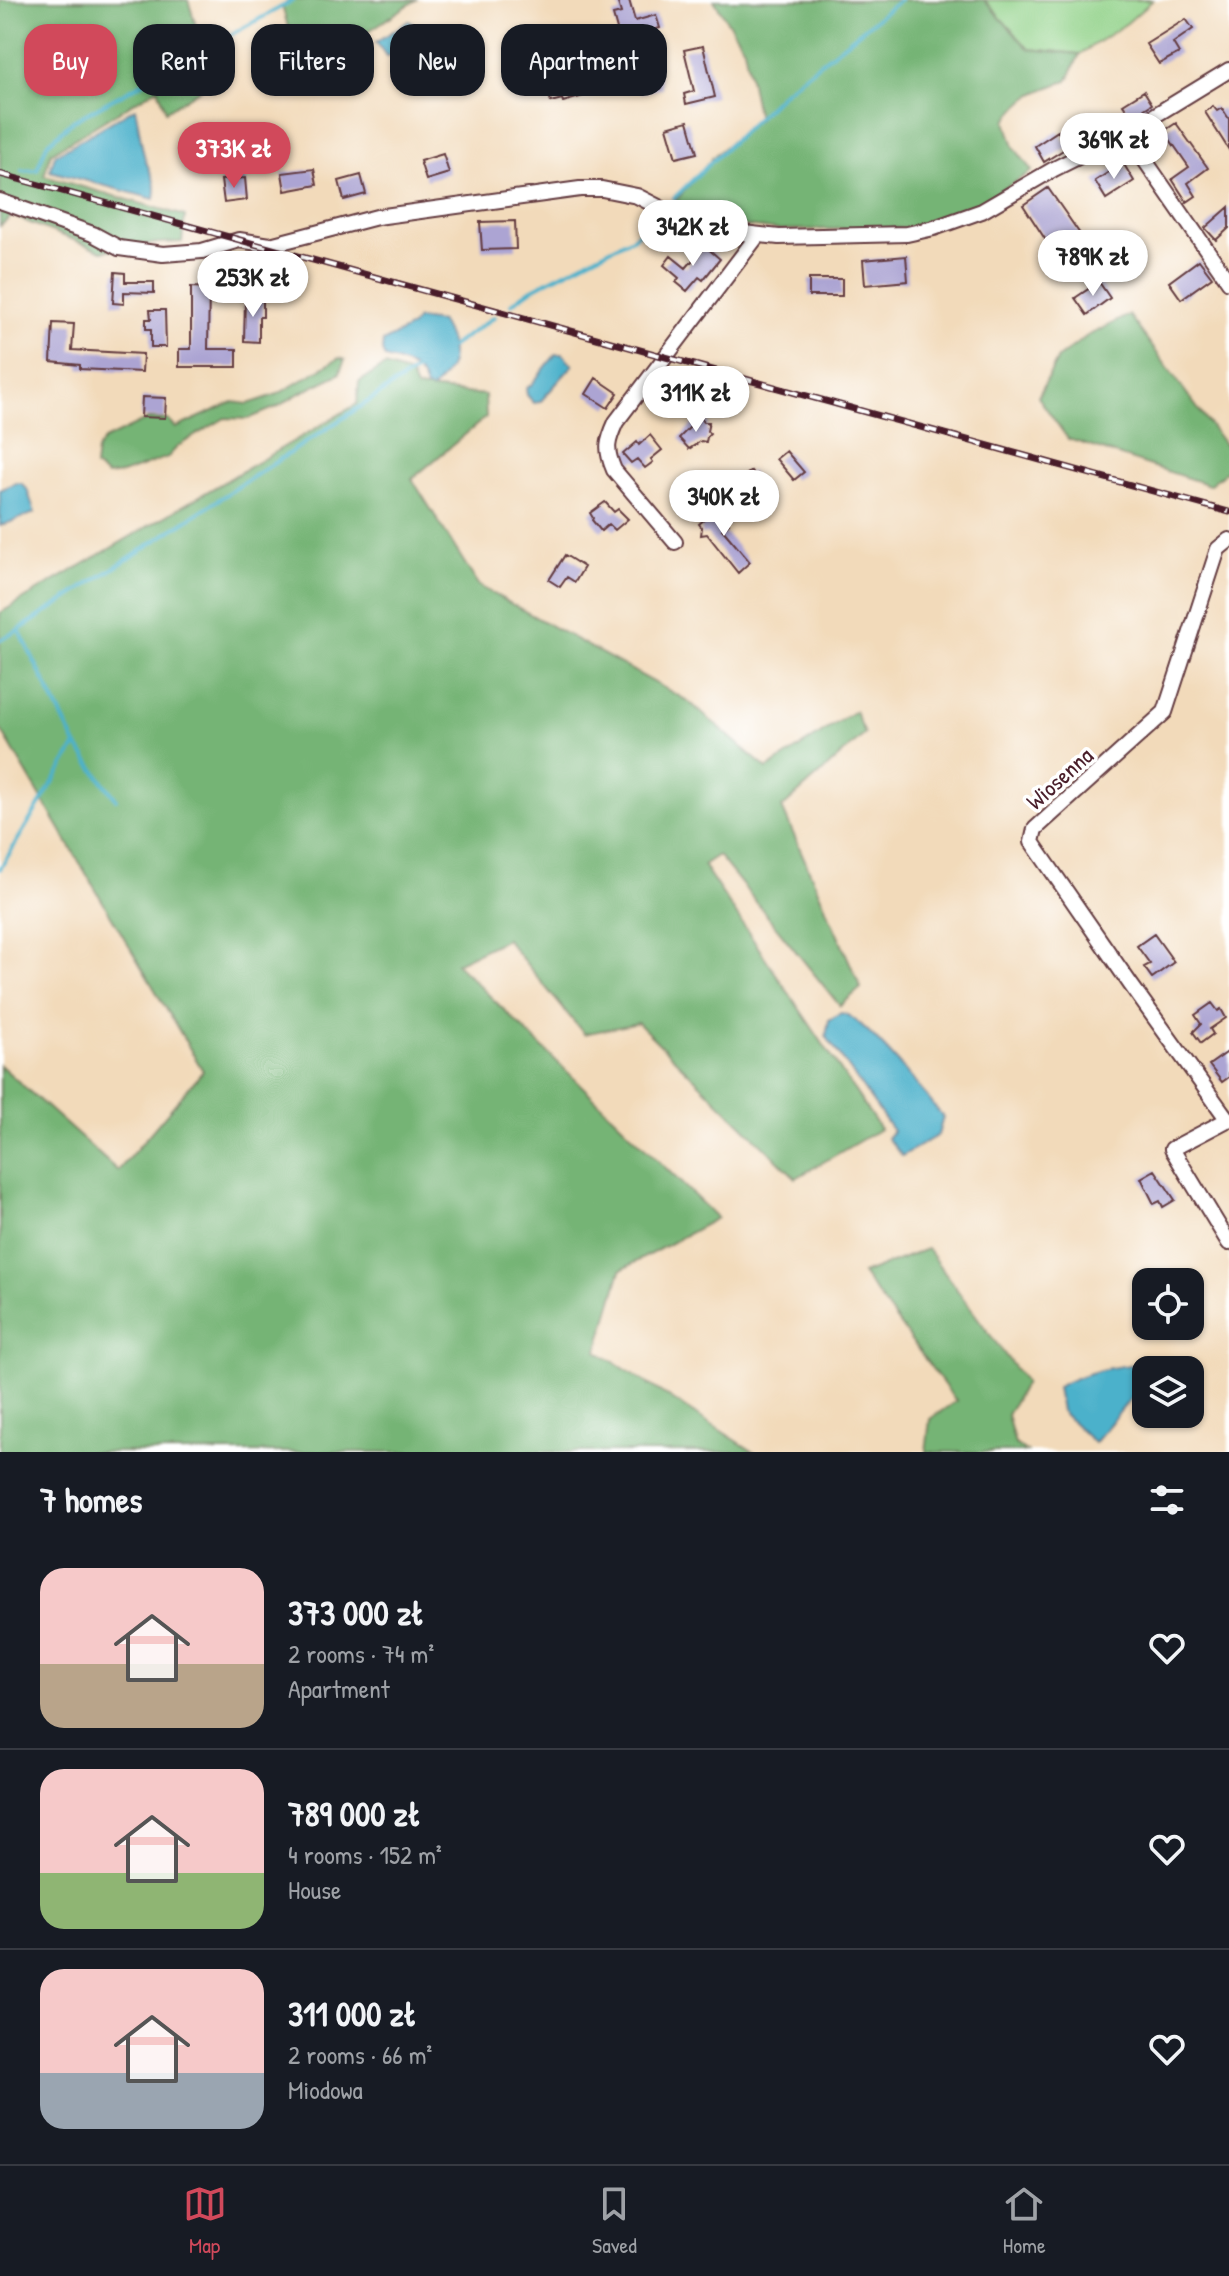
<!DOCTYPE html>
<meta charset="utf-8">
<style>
body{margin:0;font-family:"Patrick Hand",sans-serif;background:#20242c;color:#f1f3f6;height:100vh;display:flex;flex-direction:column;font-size:30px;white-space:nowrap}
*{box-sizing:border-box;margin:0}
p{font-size:26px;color:#9ea1a6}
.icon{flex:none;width:44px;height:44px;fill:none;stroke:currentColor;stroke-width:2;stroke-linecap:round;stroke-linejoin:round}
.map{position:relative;height:1452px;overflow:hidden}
.sheet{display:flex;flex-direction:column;background:#171b24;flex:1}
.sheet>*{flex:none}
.hud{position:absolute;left:24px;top:24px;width:800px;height:72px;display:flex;gap:16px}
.fabs{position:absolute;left:1132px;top:1268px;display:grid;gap:16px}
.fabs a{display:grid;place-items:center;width:72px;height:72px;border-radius:16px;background:#171b24;box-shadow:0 2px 6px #0004;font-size:40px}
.price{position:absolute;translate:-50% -68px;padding:0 18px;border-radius:28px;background:#fff;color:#222;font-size:26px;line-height:52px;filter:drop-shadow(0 2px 4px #0008)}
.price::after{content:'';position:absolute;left:50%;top:48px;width:24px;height:18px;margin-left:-12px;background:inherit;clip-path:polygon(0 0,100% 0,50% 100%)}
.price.active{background:#d1495b;color:#fff}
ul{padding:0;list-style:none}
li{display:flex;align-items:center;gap:24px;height:200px;padding:0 40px}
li+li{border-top:2px solid #363941}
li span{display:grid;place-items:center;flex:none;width:224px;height:160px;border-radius:24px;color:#555}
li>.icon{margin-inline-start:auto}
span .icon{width:96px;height:96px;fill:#fffc;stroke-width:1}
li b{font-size:34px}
h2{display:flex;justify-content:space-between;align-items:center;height:96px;padding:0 40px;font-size:34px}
.tag{padding:0 28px;border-radius:24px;background:#171b24;box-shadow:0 2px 6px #0004;font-size:28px;line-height:72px}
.tag.active{background:#d1495b;color:#fff}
.tab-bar{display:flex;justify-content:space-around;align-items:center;height:112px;border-top:2px solid #363941;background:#171b24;font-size:22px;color:#9ea1a6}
.tab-bar a{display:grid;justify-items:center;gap:4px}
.tab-bar .active{color:#d1495b}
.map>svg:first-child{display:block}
.green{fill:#92d289;stroke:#6e785a;stroke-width:2}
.forest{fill:#75b475;stroke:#606a50;stroke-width:2}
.water{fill:#4cb1cb;stroke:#4b687b;stroke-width:2}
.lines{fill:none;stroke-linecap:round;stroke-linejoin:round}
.stream{stroke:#4cb1cb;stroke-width:4}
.building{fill:#aca4d3}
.street-casing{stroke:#633b40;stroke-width:18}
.street{stroke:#fff;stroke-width:14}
.rail-casing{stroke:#4a1f2b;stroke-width:7}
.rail{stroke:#fff;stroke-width:4;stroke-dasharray:12;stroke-linecap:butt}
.labels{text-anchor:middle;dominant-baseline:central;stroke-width:7;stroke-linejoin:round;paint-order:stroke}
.street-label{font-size:24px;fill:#4a1f2b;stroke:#fff}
</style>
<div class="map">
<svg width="1229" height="1452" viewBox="0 0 1229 1452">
<rect width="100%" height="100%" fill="#fff"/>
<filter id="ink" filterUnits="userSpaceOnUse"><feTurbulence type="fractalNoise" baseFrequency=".0125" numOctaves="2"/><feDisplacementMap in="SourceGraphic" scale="16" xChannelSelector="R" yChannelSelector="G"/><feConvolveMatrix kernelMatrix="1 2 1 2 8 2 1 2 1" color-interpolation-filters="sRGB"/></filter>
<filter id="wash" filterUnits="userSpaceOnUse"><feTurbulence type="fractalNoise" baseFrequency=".006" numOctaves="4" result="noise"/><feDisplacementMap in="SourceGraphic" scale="32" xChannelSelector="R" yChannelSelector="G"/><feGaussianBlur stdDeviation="1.8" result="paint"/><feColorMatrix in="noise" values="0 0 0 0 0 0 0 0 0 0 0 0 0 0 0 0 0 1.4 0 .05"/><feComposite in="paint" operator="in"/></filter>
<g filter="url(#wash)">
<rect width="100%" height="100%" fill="#f2daba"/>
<path class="green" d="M984,0H1153L1127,23L1080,54L1029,49Z"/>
<path class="forest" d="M0,0H188L213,81L166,111L158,88L51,153L44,176L185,216L182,242L158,243L102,251L12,216L0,226Z
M290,0H416L361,36L303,80L282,6Z
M714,0H984L1029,49L1080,54L1067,81C1036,91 1025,95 1006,121L1014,147L1032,171L980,204L957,215L907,228L778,230L712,222L690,214L674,203L715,155L758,119L744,48Z
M1129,315L1229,451V469L1209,485L1068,439L1038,397L1058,358L1087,336Z
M339,358L345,360L339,374L300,393L277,407L248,419L225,418L178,446L168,457L122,474L107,476L95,467L97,450L104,440L148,419L168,420L176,428L233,402L248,404L278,394Z
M385,366L410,374L416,388L485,395L486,417L412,479L479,586L688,701L767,769L855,711L865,734L782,808L861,988L840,1006L718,855L703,865L880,1129L796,1178L638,1023L584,1034L506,939L456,963L717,1218L621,1270L597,1351L754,1452H0V1065L118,1171L203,1071L0,728V613L357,404L359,382Z
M927,1249L1025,1382L1007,1415L1015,1444L1027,1452H926L930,1419L956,1401L862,1274Z"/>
<path class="water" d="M409,21L417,26L419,35L387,57L376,42Z
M135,108C139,124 140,140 144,155C149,174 158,178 154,199L50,171L55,155Z
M417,319L441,322C457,351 457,366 432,389L426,388C421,367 404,363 385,358L382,351L383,342L411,327Z
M556,354H563L573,365L540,402L534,403L527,395L526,389L532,384Z
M16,483H21L27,489L35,513L0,526V490Z
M841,1013C863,1015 926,1096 943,1117L938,1135L902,1156L887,1138L893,1131L826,1036L829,1020Z
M1142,1364L1153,1370H1146V1384L1132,1397L1094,1443L1061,1411L1057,1387C1084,1372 1111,1366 1142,1364Z"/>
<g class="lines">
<path class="stream" d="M22,171L37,170L47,144L73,121L294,0
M674,198L786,90L900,0
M511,304L532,289L634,237L652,220
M448,349L494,317
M19,630L76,745L116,799
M0,640L19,630L421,367
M0,869L76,745"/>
</g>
<g id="blocks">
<path class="building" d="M617,0H629L635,21L656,15L660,28L639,34L646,58L655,56L662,88L640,93L633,57L625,59L613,15L621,13Z
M1186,19L1193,29L1173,43L1179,53L1159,64L1146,44Z
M703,46L715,97L686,104L684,94L694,91L684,50Z
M581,64L590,94L563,102L562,99L551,102L547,86L557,83L554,72Z
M1144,91L1152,104L1132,117L1123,104Z
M1213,106L1217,111L1222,108L1229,119V150L1205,112Z
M688,121L697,153L676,158L667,127Z
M1176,123L1208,168L1188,183L1196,196L1187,202L1172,179L1189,167L1164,131Z
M1058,131L1068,147L1044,162L1035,146Z
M443,154L449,173L426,180L420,161Z
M1123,163L1134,181L1106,199L1095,181Z
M314,169L317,185L285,191L282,173Z
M361,175L366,194L344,200L339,181Z
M245,178L247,200L224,203L221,180Z
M1048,188L1080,234L1073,239L1079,249L1060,262L1023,205Z
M1229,207V228L1216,240L1205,228Z
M515,221L516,249L482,250L480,222Z
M705,246L720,259L703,280L699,277L687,291L676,282L679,278L664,265L671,256L686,268Z
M906,256L908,281L865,285L863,260Z
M1199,260L1212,277L1181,299L1169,282Z
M115,272L125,273V282H154V293L124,292V304L113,303Z
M809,279H842V296H809Z
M1099,282L1110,298L1087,315L1075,298Z
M191,287L209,288L208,349H237V367H179V349H191Z
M245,299H263V317H259V342L244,341Z
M150,310H165L166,347H151V329H146V319H151Z
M53,323L74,324L72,350L143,354L142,372L80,369V365L51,362Z
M596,378L618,393L608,408L586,394Z
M142,397L166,398L165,418L141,417Z
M700,417L704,422H709L707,431L710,434L707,437L706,442L701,441L689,449L679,438Z
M650,435L662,450L651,459L653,462L645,468L637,459L631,463L623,454L637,442L639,445Z
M786,451L804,472L794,480L776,459Z
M751,471L768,492L758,501L740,480Z
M605,502L614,512L618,509L628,519L615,530L609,524L601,531L592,520L593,518L590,513Z
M725,505L733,515L727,520L729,523L722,529L750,562L738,573L707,534L701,535L702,528L699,524L717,509L719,511Z
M565,555L584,567L575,582L567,577L560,587L549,580Z
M1154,934L1174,962L1152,978L1144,967L1150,964L1137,946Z
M1212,1003L1218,1011L1221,1009L1226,1018L1210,1029L1213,1034L1201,1043L1193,1032L1201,1024L1195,1015Z
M1229,1051V1077L1222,1082L1209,1065Z
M1155,1170L1175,1200L1163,1207L1160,1201L1154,1204L1141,1178Z"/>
</g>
</g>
<g filter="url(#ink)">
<use href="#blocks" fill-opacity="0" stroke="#633b40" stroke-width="2"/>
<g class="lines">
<g class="street-casing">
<path id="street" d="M1126,133L1229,282
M0,201L93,234L119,248L163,254L202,251L239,240L270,245L377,217L580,189H602L637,196L688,222L734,232L779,237L907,234L934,228L982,211L1054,169L1126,133L1229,70
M675,542L614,470C605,449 607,442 616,422L758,235
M1229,1119L1172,1149L1229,1243
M1228,1120L1131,985L1032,842L1035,829L1165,712L1218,549L1229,540"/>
</g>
<use href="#street" class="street"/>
<g class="rail-casing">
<path id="rail" d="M0,174L1229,512"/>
</g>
<use href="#rail" class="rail"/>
</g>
</g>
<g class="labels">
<g class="street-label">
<text transform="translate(1059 778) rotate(-42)">Wiosenna</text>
</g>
</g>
</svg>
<div class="fabs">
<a><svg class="icon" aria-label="locate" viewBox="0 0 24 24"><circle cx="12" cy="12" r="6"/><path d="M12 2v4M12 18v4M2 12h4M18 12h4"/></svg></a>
<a><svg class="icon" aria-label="layers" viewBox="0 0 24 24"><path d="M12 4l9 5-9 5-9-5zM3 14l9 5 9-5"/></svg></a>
</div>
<b class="price" style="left:1114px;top:181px">369K zł</b>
<b class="price active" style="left:234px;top:190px">373K zł</b>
<b class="price" style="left:693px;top:268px">342K zł</b>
<b class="price" style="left:1093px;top:298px">789K zł</b>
<b class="price" style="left:253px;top:319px">253K zł</b>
<b class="price" style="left:696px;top:434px">311K zł</b>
<b class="price" style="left:724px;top:538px">340K zł</b>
<div class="hud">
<a class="tag active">Buy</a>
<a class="tag">Rent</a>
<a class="tag">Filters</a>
<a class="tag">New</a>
<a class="tag">Apartment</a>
</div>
</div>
<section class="sheet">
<h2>7 homes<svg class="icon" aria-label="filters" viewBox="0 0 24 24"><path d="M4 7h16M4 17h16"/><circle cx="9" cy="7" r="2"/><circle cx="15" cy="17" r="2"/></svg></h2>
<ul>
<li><span style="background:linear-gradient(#f6c9c9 60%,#b9a48a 0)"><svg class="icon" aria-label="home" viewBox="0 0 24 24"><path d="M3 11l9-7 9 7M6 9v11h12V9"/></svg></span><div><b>373 000 zł</b><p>2 rooms · 74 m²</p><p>Apartment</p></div><svg class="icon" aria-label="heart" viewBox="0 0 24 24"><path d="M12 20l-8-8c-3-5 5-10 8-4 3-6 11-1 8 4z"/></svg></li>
<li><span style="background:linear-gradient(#f6c9c9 65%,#8fb573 0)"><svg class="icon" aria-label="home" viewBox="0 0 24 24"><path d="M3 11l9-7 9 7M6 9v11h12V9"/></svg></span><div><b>789 000 zł</b><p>4 rooms · 152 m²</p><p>House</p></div><svg class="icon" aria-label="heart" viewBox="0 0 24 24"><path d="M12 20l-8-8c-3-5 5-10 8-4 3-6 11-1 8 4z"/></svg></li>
<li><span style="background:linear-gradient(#f6c9c9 65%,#9aa5b1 0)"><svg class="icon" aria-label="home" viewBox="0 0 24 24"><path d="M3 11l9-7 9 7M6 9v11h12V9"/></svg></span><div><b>311 000 zł</b><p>2 rooms · 66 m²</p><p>Miodowa</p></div><svg class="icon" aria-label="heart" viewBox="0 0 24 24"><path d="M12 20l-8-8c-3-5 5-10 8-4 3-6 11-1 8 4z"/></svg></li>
</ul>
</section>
<nav class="tab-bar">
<a class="active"><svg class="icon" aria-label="map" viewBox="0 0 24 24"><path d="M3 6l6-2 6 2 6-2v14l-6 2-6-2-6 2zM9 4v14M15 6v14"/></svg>Map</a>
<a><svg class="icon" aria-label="saved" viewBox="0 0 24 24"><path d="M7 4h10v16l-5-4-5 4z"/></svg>Saved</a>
<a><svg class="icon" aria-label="home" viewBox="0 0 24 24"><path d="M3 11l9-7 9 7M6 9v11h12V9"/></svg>Home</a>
</nav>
